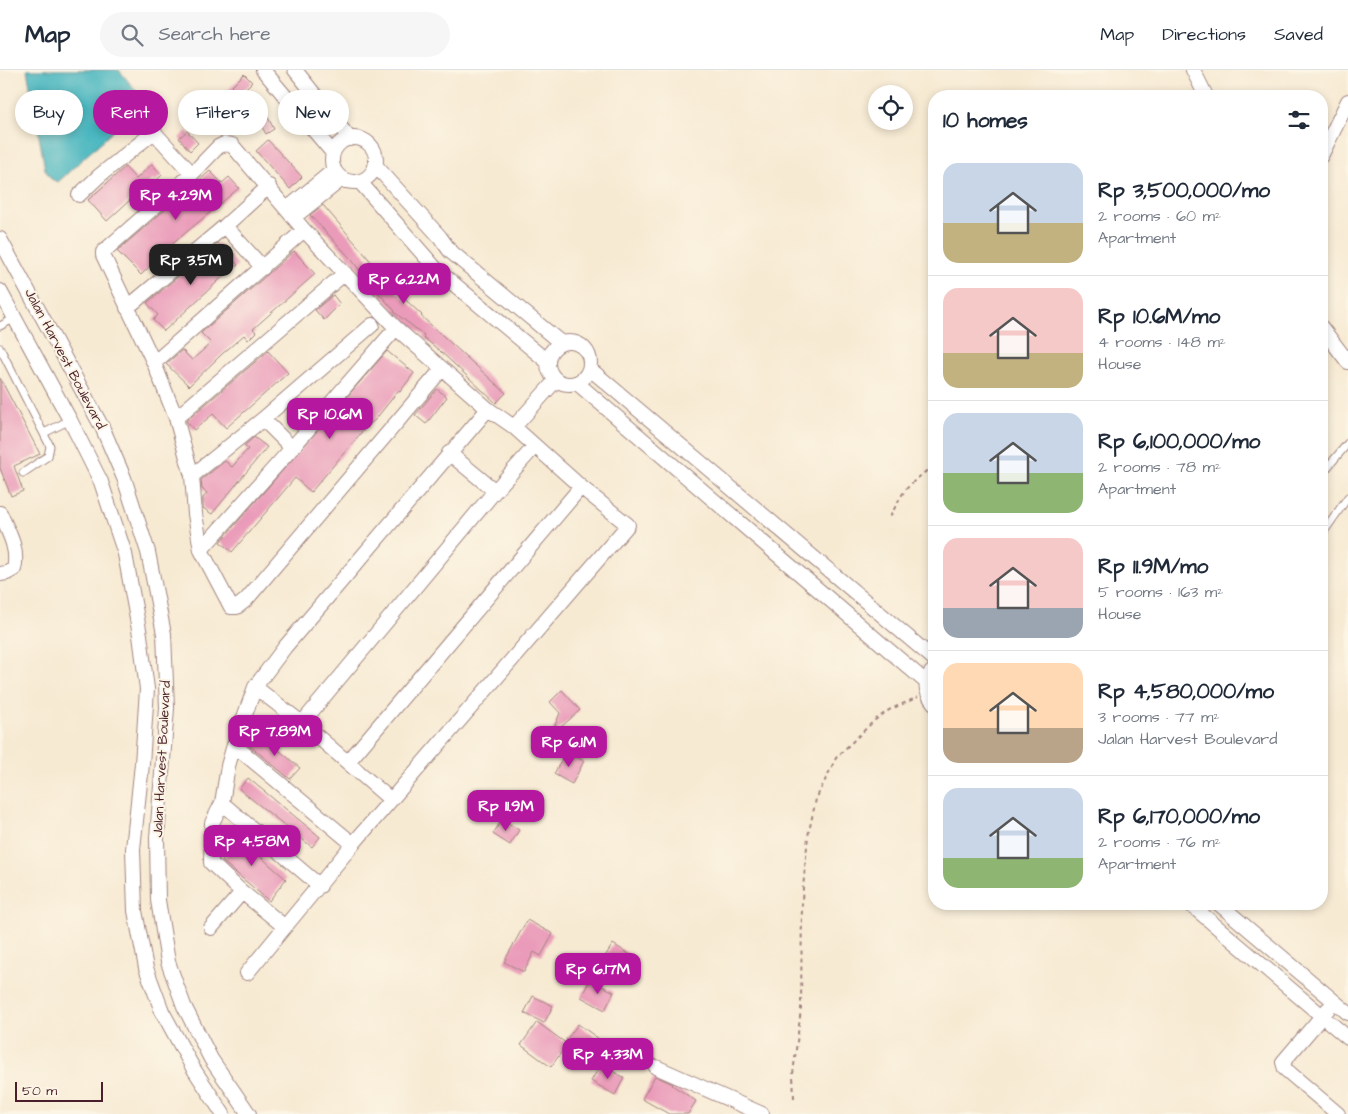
<!DOCTYPE html>
<meta charset="utf-8">
<style>
body{margin:0;font-family:"Architects Daughter",sans-serif;background:#f6f6f7;color:#1f2937;height:100vh;display:flex;flex-direction:column;font-size:19px;white-space:nowrap}
*{box-sizing:border-box;margin:0}
p{font-size:16px;color:#747a83}
.icon{flex:none;width:28px;height:28px;fill:none;stroke:currentColor;stroke-width:2;stroke-linecap:round;stroke-linejoin:round}
.map{position:relative;flex:1;overflow:hidden}
.details{position:absolute;left:928px;top:20px;width:400px;height:820px;display:flex;flex-direction:column;background:#fff;border-radius:20px;box-shadow:0 2px 8px #0003}
.details>*{flex:none}
.banner{position:absolute;left:15px;top:20px;width:475px;height:45px;display:flex;gap:10px}
.controls{position:absolute;left:868px;top:15px;display:grid;gap:10px}
.controls a{display:grid;place-items:center;width:45px;height:45px;border-radius:50%;background:#fff;box-shadow:0 2px 8px #0003;font-size:25px}
.scale{position:absolute;left:15px;bottom:12px;width:88px;box-sizing:border-box;padding-left:5px;border:2px solid #4a1f2b;border-top:0;font-size:14px;line-height:18px;white-space:nowrap;color:#4a1f2b;-webkit-text-stroke:4px #fcf5e5;paint-order:stroke}
.price{position:absolute;translate:-50% -42px;padding:0 11px;border-radius:10px;background:#b5179e;color:#fff;font-size:16px;line-height:32px;filter:drop-shadow(0 1px 2px #0008)}
.price::after{content:'';position:absolute;left:50%;top:30px;width:15px;height:11px;margin-left:-8px;background:inherit;clip-path:polygon(0 0,100% 0,50% 100%)}
.price.on{background:#222;color:#fff}
ul{padding:0;list-style:none}
li{display:flex;align-items:center;gap:15px;height:125px;padding:0 15px}
li+li{border-top:1px solid #e0e1e3}
li span{display:grid;place-items:center;flex:none;width:140px;height:100px;border-radius:15px;color:#555}
li>.icon{margin-inline-start:auto}
span .icon{width:60px;height:60px;fill:#fffc;stroke-width:1}
li b{font-size:21px}
h2{display:flex;justify-content:space-between;align-items:center;height:60px;padding:0 15px;font-size:21px}
.chip{padding:0 18px;border-radius:22px;background:#fff;box-shadow:0 2px 8px #0003;font-size:18px;line-height:45px}
.chip.on{background:#b5179e;color:#fff}
header{display:flex;align-items:center;gap:30px;box-sizing:border-box;height:70px;padding:0 25px;background:#fff;border-bottom:1px solid #e0e1e3}
header strong{font-size:24px}
nav{display:flex;gap:28px;margin-inline-start:auto;font-size:18px}
.search{width:350px;height:45px;background:#f6f6f7;display:flex;align-items:center;gap:12px;box-sizing:border-box;padding:0 18px;border-radius:28px;color:#747a83;font-size:19px}
.map>svg:first-child{display:block}
.water{fill:#47b6bf;stroke:#486a75}
.building{fill:#ea9bb9}
.lines{fill:none;stroke-linecap:round;stroke-linejoin:round}
.lane-casing{stroke:#a0847f;stroke-width:9}
.street-casing{stroke:#a0847f;stroke-width:16}
.path{stroke:#a0847f;stroke-width:2;stroke-dasharray:4 4;stroke-linecap:butt}
.lane{stroke:#fff;stroke-width:7}
.street{stroke:#fff;stroke-width:14}
.labels{text-anchor:middle;dominant-baseline:central;stroke-width:4;stroke-linejoin:round;paint-order:stroke}
.street-label{font-size:14px;fill:#4a1f2b;stroke:#fcf5e5}
</style>
<header>
<strong>Map</strong>
<div class="search"><svg class="icon" aria-label="search" viewBox="0 0 24 24"><circle cx="10" cy="10" r="6"/><path d="M15 15l6 6"/></svg>Search here</div>
<nav><a>Map</a><a>Directions</a><a>Saved</a></nav>
</header>
<div class="map">
<svg width="1348" height="1044" viewBox="0 0 1348 1044">
<rect width="100%" height="100%" fill="#fcf5e5"/>
<filter id="ink" filterUnits="userSpaceOnUse"><feTurbulence type="fractalNoise" baseFrequency=".02" numOctaves="2"/><feDisplacementMap in="SourceGraphic" scale="10" xChannelSelector="R" yChannelSelector="G"/><feConvolveMatrix kernelMatrix="1 2 1 2 8 2 1 2 1" color-interpolation-filters="sRGB"/></filter>
<filter id="wash" filterUnits="userSpaceOnUse"><feTurbulence type="fractalNoise" baseFrequency=".0096" numOctaves="4" result="noise"/><feDisplacementMap in="SourceGraphic" scale="20" xChannelSelector="R" yChannelSelector="G"/><feGaussianBlur stdDeviation="1.12" result="paint"/><feColorMatrix in="noise" values="0 0 0 0 0 0 0 0 0 0 0 0 0 0 0 0 0 1.4 0 .05"/><feComposite in="paint" operator="in"/></filter>
<g filter="url(#wash)">
<rect width="100%" height="100%" fill="#f7ead3"/>
<path class="water" d="M27,0H119L141,27L140,36L58,112L51,109L45,99Z"/>
<g id="blocks">
<path class="building" d="M244,4L252,12L235,29L227,21Z
M266,44L274,59L266,64L257,48Z
M187,61L198,73L190,81L179,68Z
M268,70L302,107L290,119L256,81Z
M152,94L162,105L155,112L153,109L107,151L88,130L125,97L136,109Z
M210,101L222,113L229,107L239,118L176,171L141,205L117,181Z
M323,135L396,221L422,245L421,246L506,323L496,333L440,281L423,267L424,265L394,242L395,241L366,209L352,190L310,145Z
M218,173L238,195L231,201L230,200L164,261L153,250L158,245L147,233Z
M294,181L315,204L253,259L256,262L248,270L244,265L221,285L189,316L166,294L182,280L192,290L211,273L201,263Z
M333,225L340,234L324,250L315,240Z
M268,281L288,303L226,358L213,344L194,360L186,351Z
M387,281L414,303L400,322L398,321L375,350L366,357L311,422L295,408L232,482L220,472Z
M0,308L40,384L14,396L23,421L11,426L0,398Z
M437,319L447,327L426,354L415,345Z
M254,367L267,377L212,444L203,438V428L207,423L202,419L201,410L225,391L232,397L248,379L244,376Z
M562,620L580,640L550,667L560,643L550,632Z
M260,664L300,698L290,709L250,676Z
M566,681L584,691L572,714L554,704Z
M248,708L320,767L312,777L239,719Z
M502,749L519,760L510,775L493,764Z
M231,761L286,809L269,831L222,791L231,779L223,772Z
M527,850L553,864L541,886L534,882L524,902L504,892Z
M613,874L637,889L626,906L602,891Z
M590,910L614,922L605,940L581,927Z
M533,926L553,936L544,953L524,943Z
M537,952L567,974L551,997L521,975Z
M578,954L599,969L586,986L566,970Z
M601,994L624,1008L615,1025L591,1011Z
M655,1006L673,1014L672,1015L696,1031L688,1044H669L642,1029Z"/>
</g>
</g>
<g filter="url(#ink)">
<use href="#blocks" fill-opacity="0" stroke="#a0847f" stroke-width="1"/>
<g class="lines">
<g class="lane-casing">
<path id="lane" d="M0,256L15,248
M0,278L50,376L48,386L23,403
M44,363L70,350
M1321,405L1348,373
M1321,466L1348,427"/>
</g>
<g class="street-casing">
<path id="street" d="M263,0L333,83
M295,0L350,69
M1193,0L1206,26
M332 90a22 22 0 1 1 44 0a22 22 0 1 1-44 0Z
M1321,86L1348,31
M376,96L440,167L450,181L561,273
M360,112L437,200L548,292
M79,125L99,106L154,62L192,104
M287,139L334,100
M294,147L342,109
M225,156L263,198
M0,169L103,359L124,408L148,482L164,564L167,638L157,768L158,830L168,892L184,936L211,989L249,1044
M0,221L70,350L101,412L125,484L140,565L147,619L142,694L133,779L135,841L146,898L162,941L193,998L223,1044
M127,238L225,156L269,116
M1321,257L1348,292
M548 293a21 21 0 1 1 42 0a21 21 0 1 1-42 0Z
M154,293L304,160
M590,299L934,589
M577,313L926,612
M176,348L345,203
M263,349L292,378
M514,357L556,310
M449,383L495,421
M192,406L263,349L372,255
M0,443C8,461 19,479 14,499L7,503L0,504
M201,480L292,378L396,258
M934,600C922,610 926,623 934,633
M255,617L302,653L391,730
M302,653L495,421L535,376
M234,675L353,774
M348,692L581,417
M222,733L320,816
M1190,834L1348,968
M1219,834L1348,943
M285,857L242,822L211,793L212,753L222,733L228,696L234,675L255,617L285,577L488,339
M211,858L242,822
M247,903L353,774L628,455L581,417L514,357L488,339L396,258L304,160L232,75L224,74L218,77L192,104L103,182V185L154,293L176,348L192,406L195,444L201,480L231,537H237L246,530L442,299
M1328,939L1283,992L1285,999L1338,1044
M656,997L762,1044"/>
</g>
<path class="path" d="M890,447C896,436 901,424 909,416C917,408 926,402 934,394
M794,1028L793,1004L801,939L802,829L808,766L816,729L836,688L847,677L875,650L889,640L918,627"/>
<use href="#lane" class="lane"/>
<use href="#street" class="street"/>
</g>
</g>
<g class="labels">
<g class="street-label">
<text transform="translate(65 289) rotate(62)">Jalan Harvest Boulevard</text>
<text transform="translate(162 689) rotate(-87)">Jalan Harvest Boulevard</text>
</g>
</g>
</svg>
<div class="controls">
<a><svg class="icon" aria-label="locate" viewBox="0 0 24 24"><circle cx="12" cy="12" r="6"/><path d="M12 2v4M12 18v4M2 12h4M18 12h4"/></svg></a>
</div>
<div class="scale">50 m</div>
<b class="price" style="left:176px;top:151px">Rp 4.29M</b>
<b class="price on" style="left:191px;top:216px">Rp 3.5M</b>
<b class="price" style="left:404px;top:235px">Rp 6.22M</b>
<b class="price" style="left:330px;top:370px">Rp 10.6M</b>
<b class="price" style="left:275px;top:687px">Rp 7.89M</b>
<b class="price" style="left:569px;top:698px">Rp 6.1M</b>
<b class="price" style="left:506px;top:762px">Rp 11.9M</b>
<b class="price" style="left:252px;top:797px">Rp 4.58M</b>
<b class="price" style="left:598px;top:925px">Rp 6.17M</b>
<b class="price" style="left:608px;top:1010px">Rp 4.33M</b>
<div class="banner">
<a class="chip">Buy</a>
<a class="chip on">Rent</a>
<a class="chip">Filters</a>
<a class="chip">New</a>
</div>
<section class="details">
<h2>10 homes<svg class="icon" aria-label="filters" viewBox="0 0 24 24"><path d="M4 7h16M4 17h16"/><circle cx="9" cy="7" r="2"/><circle cx="15" cy="17" r="2"/></svg></h2>
<ul>
<li><span style="background:linear-gradient(#c9d6e8 60%,#c2b280 0)"><svg class="icon" aria-label="home" viewBox="0 0 24 24"><path d="M3 11l9-7 9 7M6 9v11h12V9"/></svg></span><div><b>Rp 3,500,000/mo</b><p>2 rooms · 60 m²</p><p>Apartment</p></div></li>
<li><span style="background:linear-gradient(#f6c9c9 65%,#c2b280 0)"><svg class="icon" aria-label="home" viewBox="0 0 24 24"><path d="M3 11l9-7 9 7M6 9v11h12V9"/></svg></span><div><b>Rp 10.6M/mo</b><p>4 rooms · 148 m²</p><p>House</p></div></li>
<li><span style="background:linear-gradient(#c9d6e8 60%,#8fb573 0)"><svg class="icon" aria-label="home" viewBox="0 0 24 24"><path d="M3 11l9-7 9 7M6 9v11h12V9"/></svg></span><div><b>Rp 6,100,000/mo</b><p>2 rooms · 78 m²</p><p>Apartment</p></div></li>
<li><span style="background:linear-gradient(#f6c9c9 70%,#9aa5b1 0)"><svg class="icon" aria-label="home" viewBox="0 0 24 24"><path d="M3 11l9-7 9 7M6 9v11h12V9"/></svg></span><div><b>Rp 11.9M/mo</b><p>5 rooms · 163 m²</p><p>House</p></div></li>
<li><span style="background:linear-gradient(#ffd9b3 65%,#b9a48a 0)"><svg class="icon" aria-label="home" viewBox="0 0 24 24"><path d="M3 11l9-7 9 7M6 9v11h12V9"/></svg></span><div><b>Rp 4,580,000/mo</b><p>3 rooms · 77 m²</p><p>Jalan Harvest Boulevard</p></div></li>
<li><span style="background:linear-gradient(#c9d6e8 70%,#8fb573 0)"><svg class="icon" aria-label="home" viewBox="0 0 24 24"><path d="M3 11l9-7 9 7M6 9v11h12V9"/></svg></span><div><b>Rp 6,170,000/mo</b><p>2 rooms · 76 m²</p><p>Apartment</p></div></li>
</ul>
</section>
</div>
